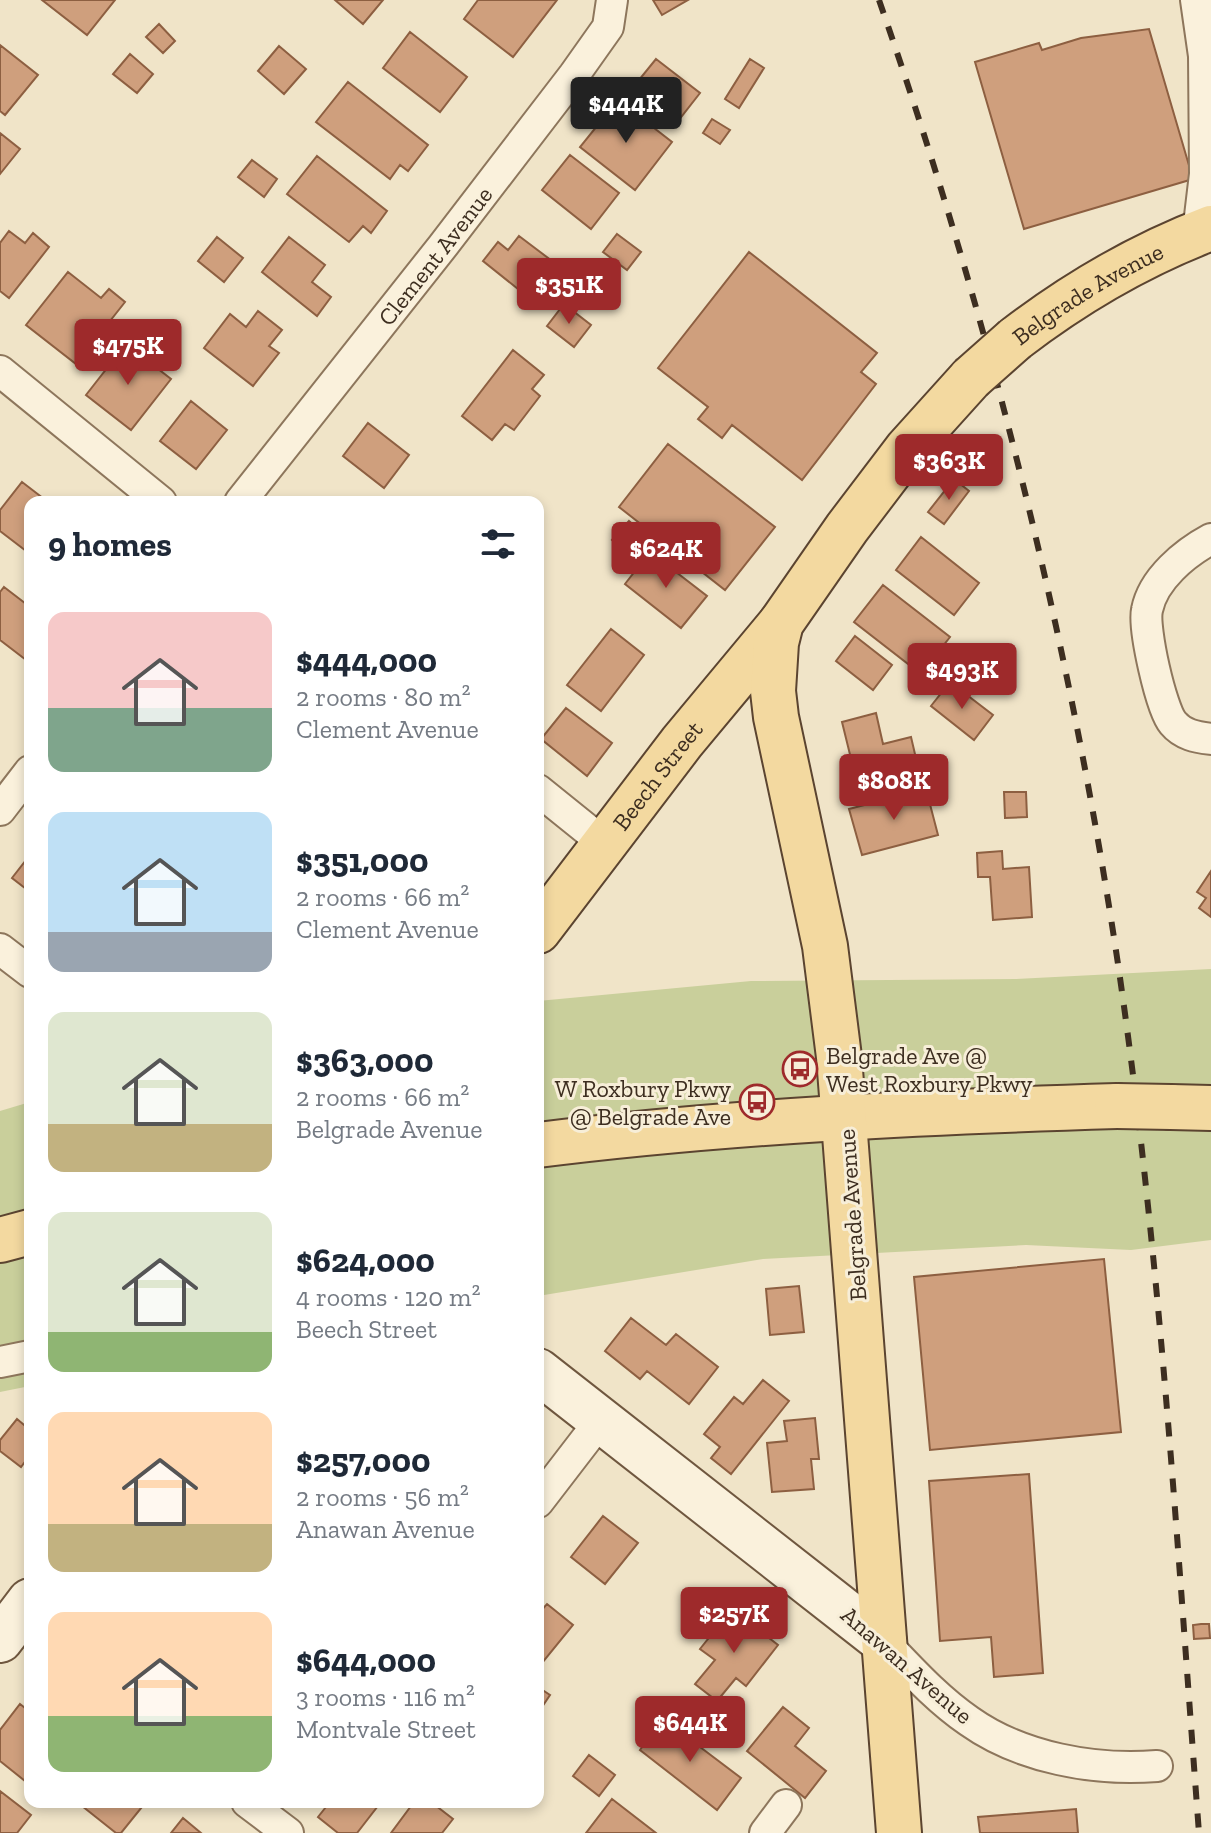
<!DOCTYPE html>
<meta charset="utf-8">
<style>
body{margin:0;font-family:"Zilla Slab",serif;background:#f2f2f3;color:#1f2937;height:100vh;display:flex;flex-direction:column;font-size:30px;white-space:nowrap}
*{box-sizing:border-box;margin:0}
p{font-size:26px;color:#747a83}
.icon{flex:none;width:44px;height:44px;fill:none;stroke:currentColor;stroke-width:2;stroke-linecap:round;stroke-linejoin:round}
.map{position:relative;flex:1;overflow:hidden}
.details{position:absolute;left:24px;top:496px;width:520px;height:1312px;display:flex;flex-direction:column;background:#fff;border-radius:16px;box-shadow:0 4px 12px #0003}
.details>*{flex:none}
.price{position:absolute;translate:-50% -68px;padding:0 18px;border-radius:8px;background:#9e2a2b;color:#fff;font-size:26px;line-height:52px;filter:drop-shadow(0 2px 4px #0008)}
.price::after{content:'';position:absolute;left:50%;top:48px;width:24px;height:18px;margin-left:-12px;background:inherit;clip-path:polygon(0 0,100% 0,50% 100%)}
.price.current{background:#222;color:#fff}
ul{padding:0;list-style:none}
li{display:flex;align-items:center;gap:24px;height:200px;padding:0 24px}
li span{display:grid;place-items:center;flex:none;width:224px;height:160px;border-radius:16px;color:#555}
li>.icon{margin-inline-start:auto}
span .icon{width:96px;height:96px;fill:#fffc;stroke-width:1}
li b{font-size:34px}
h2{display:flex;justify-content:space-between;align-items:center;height:96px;padding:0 24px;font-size:34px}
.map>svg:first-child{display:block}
.green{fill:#c9cf9b}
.building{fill:#cf9f7d;stroke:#8d5f41;stroke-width:2}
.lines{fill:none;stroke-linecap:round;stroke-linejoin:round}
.street-casing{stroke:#8d765c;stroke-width:34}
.secondary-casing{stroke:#6f573f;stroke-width:48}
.primary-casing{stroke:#5b4430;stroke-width:48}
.street{stroke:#faf1dc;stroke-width:30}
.secondary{stroke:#faf1dc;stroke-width:44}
.primary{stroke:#f3d9a0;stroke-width:44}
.rail{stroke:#3d2e20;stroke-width:6;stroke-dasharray:14 14;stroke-linecap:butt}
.primary-bridge-casing{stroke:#5b4430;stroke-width:48;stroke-linecap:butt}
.primary-bridge{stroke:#f3d9a0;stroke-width:44}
.labels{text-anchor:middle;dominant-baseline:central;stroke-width:6;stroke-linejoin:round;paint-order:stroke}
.street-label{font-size:24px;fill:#3d2e20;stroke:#f7eed8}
.poi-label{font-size:24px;fill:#3d2e20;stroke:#f7eed8;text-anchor:start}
</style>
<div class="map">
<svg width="1211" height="1833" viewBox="0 0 1211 1833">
<rect width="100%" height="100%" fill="#f0e4c8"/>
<path class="green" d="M1211,969V1240L1131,1250L1026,1245L763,1259L538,1296V1001L751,981L1016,979Z
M30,1102V1386L0,1392V1111Z"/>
<path class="building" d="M42,0H115L87,35Z
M335,0H383L363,24Z
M478,0H557L513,57L464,19Z
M653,0H688L662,15Z
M159,24L175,41L163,53L146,37Z
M1149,29L1193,179L1024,229L975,62L1039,43L1042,50L1081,38Z
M410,32L467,77L440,112L383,68Z
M0,45L38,75L5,115L0,111Z
M279,46L306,69L284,94L258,71Z
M130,54L153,74L137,93L113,74Z
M656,59L700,93L678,121L634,86Z
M750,59L764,68L739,108L725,99Z
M348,82L428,145L408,171L400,165L390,179L316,122Z
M618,100L672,142L635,190L580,147Z
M712,119L730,130L720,144L703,133Z
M0,133L20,149L0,174Z
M570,155L619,193L591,229L542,190Z
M317,156L387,211L371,233L363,226L349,242L287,194Z
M252,160L277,179L264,197L238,177Z
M9,231L25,243L33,233L49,247L9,298L0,291V243Z
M617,234L641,252L627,270L603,252Z
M519,236L560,267L533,301L483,261L498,242L508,250Z
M217,237L243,258L224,282L198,261Z
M289,237L325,265L312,282L331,297L317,316L262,272Z
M749,252L877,353L861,372L876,384L802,480L732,425L722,438L698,419L708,407L658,368Z
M68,272L101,298L109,289L125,302L76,364L26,325Z
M564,304L591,325L574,347L547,326Z
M258,311L282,330L269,346L279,353L253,386L204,348L230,314L246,327Z
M126,344L171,379L131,430L86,395Z
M513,350L544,375L532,389L540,396L514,430L505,424L492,440L462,416Z
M191,401L227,430L196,469L160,441Z
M368,423L409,455L384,488L343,456Z
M668,444L775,527L725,590L619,507Z
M954,479L969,491L944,524L928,512Z
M22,482L48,502H30V554L0,531V510Z
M629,521L651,540L634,560L612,540Z
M921,537L979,583L954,615L896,570Z
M650,552L707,596L681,628L625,584Z
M883,585L950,637L921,674L854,622Z
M4,587L30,607V663L0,640V592Z
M611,629L644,655L601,711L567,685Z
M855,636L892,665L873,690L836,661Z
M950,682L993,715L974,740L931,706Z
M566,708L612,743L587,776L541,739Z
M876,713L883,744L911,737L918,767L857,783L842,722Z
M926,789L938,835L862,855L849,809Z
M1004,792H1026L1027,817L1005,818Z
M1002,851L1003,869L1029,867L1032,917L993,920L990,877H978L977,853Z
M30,855V892L12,878Z
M1211,871V917L1199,908L1206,898L1197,892Z
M1104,1259L1121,1432L930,1450L914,1277Z
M799,1286L804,1332L770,1335L766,1289Z
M631,1318L666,1345L676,1334L718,1367L689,1404L647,1371L640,1379L605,1351Z
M763,1380L789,1401L731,1474L711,1458L720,1447L704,1434L734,1397L743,1404Z
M815,1418L819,1459H811L814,1489L772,1492L767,1443L787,1441L784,1421Z
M17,1419L30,1430V1455L21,1467L0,1451V1440Z
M1029,1474L1043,1673L994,1677L991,1637L940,1641L929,1481Z
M603,1516L638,1543L605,1584L571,1557Z
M547,1604L573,1625L538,1668V1614Z
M732,1609L778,1645L746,1686L736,1678L717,1701L695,1684L715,1660L700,1649Z
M1201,1624H1209L1210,1638L1194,1639L1193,1625Z
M538,1687L550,1695L540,1710L538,1709Z
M20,1704L30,1712V1774L25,1781L0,1761V1730Z
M783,1707L809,1728L795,1746L826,1771L805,1798L747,1751Z
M663,1719L741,1778L717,1810L640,1750Z
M589,1755L615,1775L599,1796L573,1776Z
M0,1791L31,1815L17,1833H0Z
M612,1799L656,1833H586Z
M77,1802H146L121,1833H116Z
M330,1802H381L357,1833H338L318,1817Z
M414,1802H431L453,1819L442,1833H391Z
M1076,1809L1078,1833H980L978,1817Z
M183,1818L201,1833H171Z"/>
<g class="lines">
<g class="street-casing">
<g id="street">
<path d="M1196,0L1204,56L1205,174L1198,233"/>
<path d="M0,371L161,502"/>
<path id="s1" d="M240,502L442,247L574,75L608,27L612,0"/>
<path d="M1211,539C1185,553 1153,579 1147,610C1143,628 1161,709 1173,723C1183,735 1196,737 1211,739"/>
<path d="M538,790L605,844"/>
<path d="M0,810L30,771"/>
<path d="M0,949L30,972"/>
<path d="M0,1362L30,1356"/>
<path d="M538,1502L601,1420"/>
<path d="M884,1642C911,1670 937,1699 969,1721C1021,1758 1095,1771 1157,1766"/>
<path d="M247,1802L288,1833"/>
<path d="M765,1833L786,1805"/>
</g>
</g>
<g class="secondary-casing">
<path id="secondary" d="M538,1371L884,1642
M0,1640L30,1601"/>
</g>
<g class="primary-casing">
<g id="primary">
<path id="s2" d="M1015,339C1075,293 1140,255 1211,228"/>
<path id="s3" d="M538,931L682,742L781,623"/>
<path d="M1171,1107L1211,1108"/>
<path d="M538,1145C730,1121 923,1112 1117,1106"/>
<path d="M0,1240L30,1232"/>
<path d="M899,1833L839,1057L825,946L776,717L773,691L776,643L781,623L847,528L907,449L971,378"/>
</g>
</g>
<use href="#street" class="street"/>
<use href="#secondary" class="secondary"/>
<use href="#primary" class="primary"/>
<path class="rail" d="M879,0C988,313 1069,636 1118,964C1160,1252 1177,1543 1199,1833"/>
<g class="primary-bridge-casing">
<path id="primary-bridge" d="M971,378L1015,339
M1117,1106L1171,1107"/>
</g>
<use href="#primary-bridge" class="primary-bridge"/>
</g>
<defs>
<g id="bus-ring" transform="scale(1.8)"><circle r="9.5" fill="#f7eed8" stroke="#9e2a2b" stroke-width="1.5"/><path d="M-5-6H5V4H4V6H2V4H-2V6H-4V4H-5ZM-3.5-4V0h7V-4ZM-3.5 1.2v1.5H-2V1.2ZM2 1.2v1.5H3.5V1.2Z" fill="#9e2a2b"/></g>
</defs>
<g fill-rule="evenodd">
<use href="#bus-ring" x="800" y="1069"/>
<use href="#bus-ring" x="757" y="1102"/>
</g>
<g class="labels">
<g class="street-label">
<text stroke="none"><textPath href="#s1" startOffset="314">Clement Avenue</textPath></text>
<text stroke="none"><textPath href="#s2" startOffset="86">Belgrade Avenue</textPath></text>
<text stroke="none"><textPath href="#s3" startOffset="196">Beech Street</textPath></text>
<text transform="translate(852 1215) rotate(-94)">Belgrade Avenue</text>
<text transform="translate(907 1665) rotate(41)">Anawan Avenue</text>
</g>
<g class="poi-label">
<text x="826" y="1055">Belgrade Ave @<tspan x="826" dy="28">West Roxbury Pkwy</tspan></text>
<text x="731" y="1088" text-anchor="end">W Roxbury Pkwy<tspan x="731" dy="28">@ Belgrade Ave</tspan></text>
</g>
</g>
</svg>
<b class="price current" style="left:626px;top:145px">$444K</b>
<b class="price" style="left:569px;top:326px">$351K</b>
<b class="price" style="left:128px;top:387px">$475K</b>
<b class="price" style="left:949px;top:502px">$363K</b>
<b class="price" style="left:666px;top:590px">$624K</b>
<b class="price" style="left:962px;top:711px">$493K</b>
<b class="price" style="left:894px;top:822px">$808K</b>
<b class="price" style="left:734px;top:1655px">$257K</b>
<b class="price" style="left:690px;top:1764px">$644K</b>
<section class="details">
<h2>9 homes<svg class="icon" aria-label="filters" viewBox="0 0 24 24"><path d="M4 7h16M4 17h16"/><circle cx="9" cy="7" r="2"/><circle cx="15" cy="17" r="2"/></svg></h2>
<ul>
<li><span style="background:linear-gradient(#f6c9c9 60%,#7fa58c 0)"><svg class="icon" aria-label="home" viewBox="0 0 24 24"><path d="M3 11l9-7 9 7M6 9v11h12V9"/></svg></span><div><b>$444,000</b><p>2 rooms · 80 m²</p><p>Clement Avenue</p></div></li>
<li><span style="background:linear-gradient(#bfe0f5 75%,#9aa5b1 0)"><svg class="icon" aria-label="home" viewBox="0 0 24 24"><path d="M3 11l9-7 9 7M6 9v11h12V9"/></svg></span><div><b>$351,000</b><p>2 rooms · 66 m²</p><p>Clement Avenue</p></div></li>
<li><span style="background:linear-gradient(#dfe7d0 70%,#c2b280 0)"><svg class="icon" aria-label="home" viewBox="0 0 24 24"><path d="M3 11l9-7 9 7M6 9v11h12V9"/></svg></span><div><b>$363,000</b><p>2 rooms · 66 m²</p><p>Belgrade Avenue</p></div></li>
<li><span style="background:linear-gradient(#dfe7d0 75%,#8fb573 0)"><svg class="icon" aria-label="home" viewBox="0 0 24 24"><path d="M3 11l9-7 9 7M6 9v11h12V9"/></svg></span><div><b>$624,000</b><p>4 rooms · 120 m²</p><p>Beech Street</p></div></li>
<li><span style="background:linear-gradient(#ffd9b3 70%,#c2b280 0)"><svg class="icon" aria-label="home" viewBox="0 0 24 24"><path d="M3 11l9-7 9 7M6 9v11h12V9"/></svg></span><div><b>$257,000</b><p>2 rooms · 56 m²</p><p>Anawan Avenue</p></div></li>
<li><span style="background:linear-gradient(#ffd9b3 65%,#8fb573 0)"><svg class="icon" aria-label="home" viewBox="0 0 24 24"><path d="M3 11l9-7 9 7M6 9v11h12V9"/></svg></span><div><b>$644,000</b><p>3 rooms · 116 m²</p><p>Montvale Street</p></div></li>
</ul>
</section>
</div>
